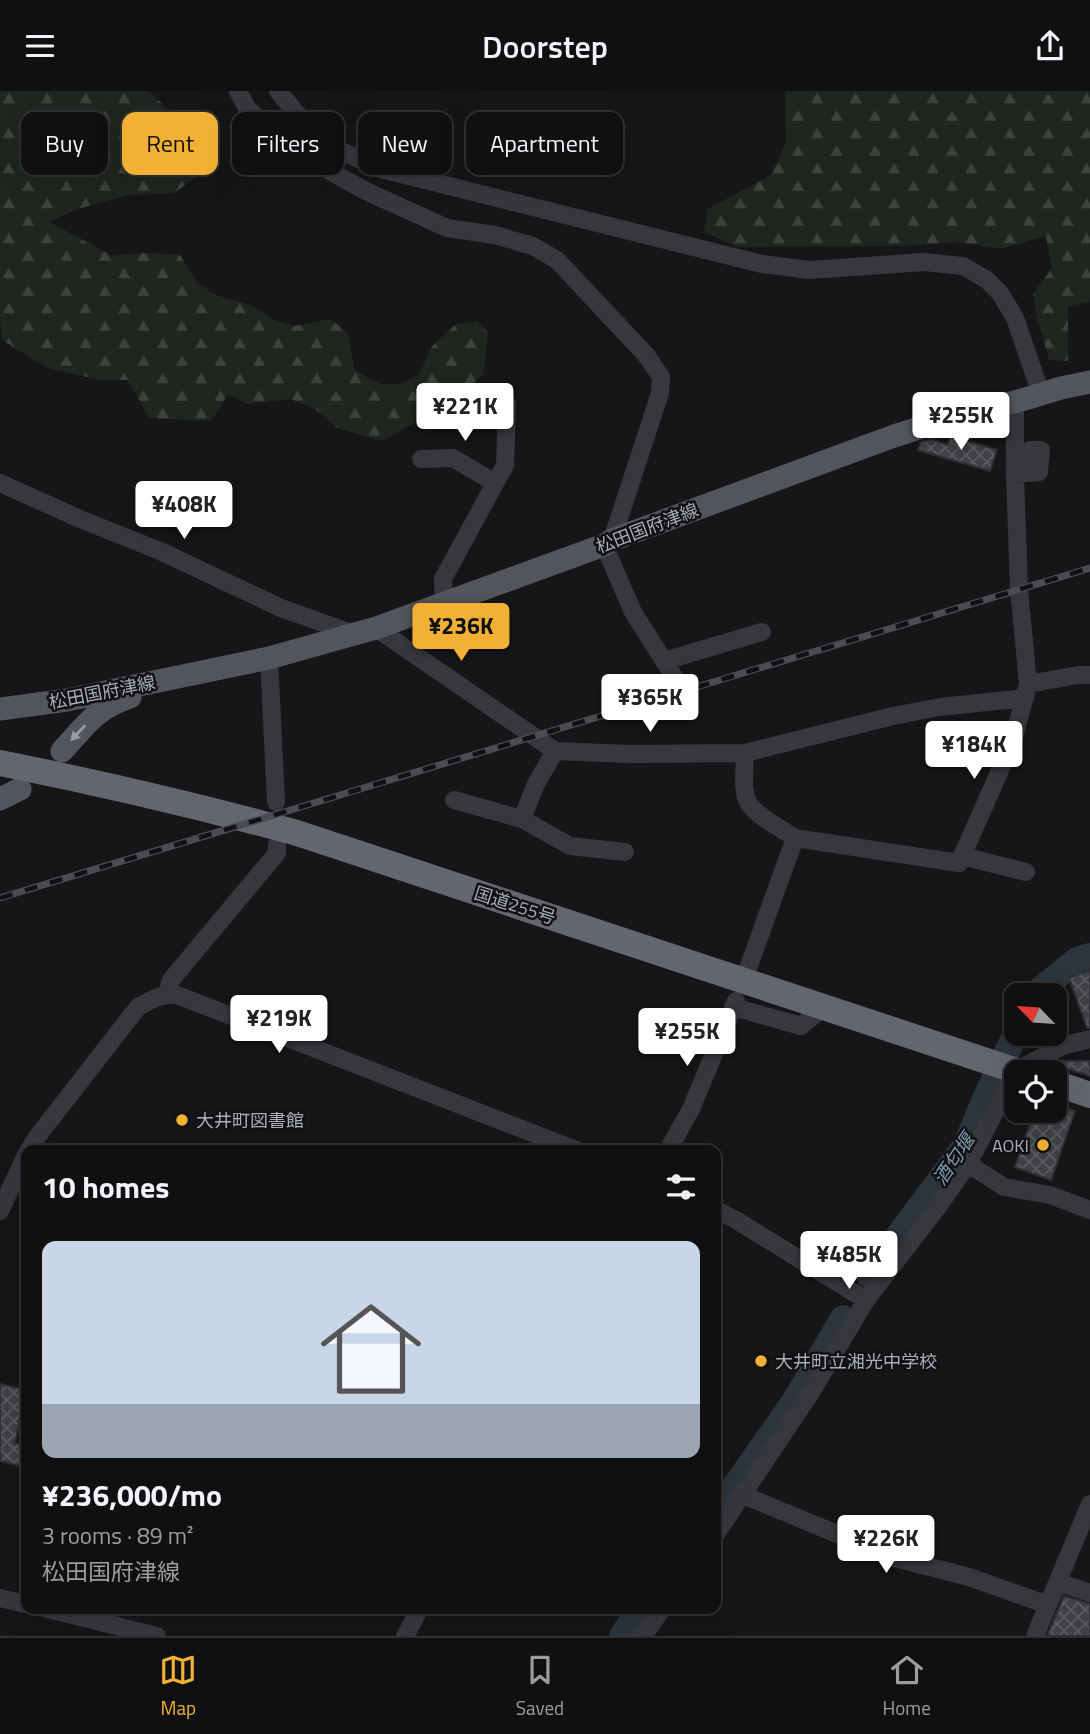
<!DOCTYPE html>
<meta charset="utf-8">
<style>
body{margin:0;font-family:"Titillium Web","Noto Sans JP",sans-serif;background:#1e1e20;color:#f1f3f6;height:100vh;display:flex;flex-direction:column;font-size:26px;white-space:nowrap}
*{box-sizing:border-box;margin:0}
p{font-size:23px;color:#9c9d9f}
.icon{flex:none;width:38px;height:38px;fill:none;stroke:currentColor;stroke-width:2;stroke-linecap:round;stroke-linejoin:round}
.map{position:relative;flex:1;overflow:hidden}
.side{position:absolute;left:21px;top:1054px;width:700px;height:469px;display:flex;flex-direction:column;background:#101012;border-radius:14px;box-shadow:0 7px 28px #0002,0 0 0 2px #303032}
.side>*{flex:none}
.hud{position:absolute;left:21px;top:21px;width:700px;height:63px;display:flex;gap:14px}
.needle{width:46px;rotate:295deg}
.buttons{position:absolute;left:1004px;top:892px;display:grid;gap:14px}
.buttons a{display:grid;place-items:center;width:63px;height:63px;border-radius:14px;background:#101012;box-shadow:0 7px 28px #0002,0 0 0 2px #303032;font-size:35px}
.price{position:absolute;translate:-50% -60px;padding:0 16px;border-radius:7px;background:#fff;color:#222;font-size:23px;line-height:46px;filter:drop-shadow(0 2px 4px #0008)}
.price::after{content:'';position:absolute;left:50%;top:42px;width:21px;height:16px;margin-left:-10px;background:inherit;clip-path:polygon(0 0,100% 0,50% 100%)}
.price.active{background:#f2b134;color:#111}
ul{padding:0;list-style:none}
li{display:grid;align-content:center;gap:14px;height:371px;padding:0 21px}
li+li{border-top:2px solid #303032}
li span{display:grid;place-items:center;height:217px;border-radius:14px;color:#555}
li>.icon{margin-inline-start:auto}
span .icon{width:126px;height:126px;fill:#fffc;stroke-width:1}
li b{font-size:30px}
h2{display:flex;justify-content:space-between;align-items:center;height:84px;padding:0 21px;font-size:30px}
.pill{padding:0 24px;border-radius:14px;background:#101012;box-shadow:0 7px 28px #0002,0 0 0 2px #303032;font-size:24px;line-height:63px}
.pill.active{background:#f2b134;color:#111}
header{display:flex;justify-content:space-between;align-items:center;height:91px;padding:0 21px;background:#101012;font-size:32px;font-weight:600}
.menu{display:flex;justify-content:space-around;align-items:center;height:98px;border-top:2px solid #303032;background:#101012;font-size:19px;color:#9c9d9f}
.menu a{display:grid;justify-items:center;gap:4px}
.menu .active{color:#f2b134}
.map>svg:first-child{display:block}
.forest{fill:url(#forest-firs)}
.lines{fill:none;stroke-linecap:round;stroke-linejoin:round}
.river{stroke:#2c353c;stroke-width:26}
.building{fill:url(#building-cross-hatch);stroke:#303034;stroke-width:2}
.minor{stroke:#37383d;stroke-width:18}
.major{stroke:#53555c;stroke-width:23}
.highway{stroke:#63666e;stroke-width:26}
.rail-casing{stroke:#4a4c52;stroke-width:7}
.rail{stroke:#111113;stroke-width:4.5;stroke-dasharray:13;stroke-linecap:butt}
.oneway{fill:#979ba6}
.poi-dot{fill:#f2b134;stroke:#111113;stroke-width:2.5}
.labels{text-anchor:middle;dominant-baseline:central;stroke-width:5;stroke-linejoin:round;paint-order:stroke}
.street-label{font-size:18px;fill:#a8adb8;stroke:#111113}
.poi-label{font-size:18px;fill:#a8adb8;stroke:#111113;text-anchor:start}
.water-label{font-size:19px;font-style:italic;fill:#7f9bb3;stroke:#111113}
</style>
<header><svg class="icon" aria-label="menu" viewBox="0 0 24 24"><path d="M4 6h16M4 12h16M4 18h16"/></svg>Doorstep<svg class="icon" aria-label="share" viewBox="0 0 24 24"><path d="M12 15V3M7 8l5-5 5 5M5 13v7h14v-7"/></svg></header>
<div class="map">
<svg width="1090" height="1545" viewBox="0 0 1090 1545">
<defs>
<pattern id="forest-firs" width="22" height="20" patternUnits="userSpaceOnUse" patternTransform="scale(1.75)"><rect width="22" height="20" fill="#1e261f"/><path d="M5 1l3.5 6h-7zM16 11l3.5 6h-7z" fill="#3c433d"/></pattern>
<pattern id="building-cross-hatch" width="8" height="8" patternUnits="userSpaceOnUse" patternTransform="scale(1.75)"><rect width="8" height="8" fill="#404145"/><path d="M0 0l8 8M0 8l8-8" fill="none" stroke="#595a5e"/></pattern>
</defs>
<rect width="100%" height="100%" fill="#161618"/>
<path class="forest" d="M0,0H149L206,55L202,81L175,102L129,104L77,118L49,131L111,164L148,162L180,164L197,191L215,204L253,215L276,230L295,235L330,228L347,241L355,279L380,293H400L419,284L432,255L456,233L477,230L488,241L483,284C454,312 418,330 382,350L337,337L315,318L291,308L247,313L228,303L211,330L149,327L128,289H101L47,277L2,249L0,228Z
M785,0H1090V211L1068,215V270L1049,269L1037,226L1033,203L1052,177L1046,145L1001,158L956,151L903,155L738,156L704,141L708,118L771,84L786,51Z"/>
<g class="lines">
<path class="river" d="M1037,905L1041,898L1077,869L1090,865
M869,1184L966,1054L984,1010L1017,940
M716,1422L794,1311L843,1227
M622,1545L631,1532L643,1517"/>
</g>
<path class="building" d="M950,345L997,359L990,380L918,359L921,351L931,348L948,354Z
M1090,879V937H1087L1069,887Z
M1059,970H1090V985L1053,973Z
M1064,1017L1075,1020L1051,1089L1015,1076L1033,1024L1059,1032Z
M0,1293L26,1299V1310L21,1322L15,1352L24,1354L25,1360L21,1375L0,1370Z
M1064,1505L1090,1513V1545H1047Z"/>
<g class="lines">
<path class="minor" d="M238,0L247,17L274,42L333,82L368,101L447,137L495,144L533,155L557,169L647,265L661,286L660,302L612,449
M278,0L303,30L338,58L377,77L762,173L809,179L924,171L963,175L987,189L1000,202L1015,227L1041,303
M421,368L453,367L495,392
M1015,383L1039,381L1041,359H1030L1029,377H1015
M0,392L80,428L160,460L281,517L354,543
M604,454L633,521L678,592
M444,512L443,488L505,374L507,313
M376,537L555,660L630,663L745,662L893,625L940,616L1025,607
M269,567L276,711
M664,570L762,541
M1028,593L1078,584H1090
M745,662C745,677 741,700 749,713C758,726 782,738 795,747
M454,709L522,728L570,755L625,761
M522,728L536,693L555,660
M962,765L1026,781
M747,880L795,747L959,772L1013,650L1028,593L1019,498L1015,383V311
M167,903L171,889L277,762V754
M733,916L801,935L824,916
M29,1059L37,1046L138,916C151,909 162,902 177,904L576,1059
M668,1059L691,1018L736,910
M968,1073L1004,1096L1050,1104L1090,1119
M716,1119L736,1129L866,1209
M0,1120L26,1064
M743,1404L895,1467L969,1486L1048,1514
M716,1443L812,1300L866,1209L937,1117L968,1073L1016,980L1062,955L1090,948
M1058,1491L1090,1502
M0,1507L26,1513
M44,1517L157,1545
M405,1545L420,1517
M643,1545L663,1517
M1035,1545L1090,1413"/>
<path class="major" d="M0,618L67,609L269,567L376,537L604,454L612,449L894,345L986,316L1015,311L1061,297L1090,291
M62,660C86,634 96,617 130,606
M0,708L20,698"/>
<path class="highway" d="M0,672C100,692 199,715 297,742L1023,982
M1055,992L1090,1004"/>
<g class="rail-casing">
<path id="rail" d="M0,807L1090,477"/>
</g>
<use href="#rail" class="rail"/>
</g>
<defs><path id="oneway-solid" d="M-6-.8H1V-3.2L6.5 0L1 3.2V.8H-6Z" transform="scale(1.75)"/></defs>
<use class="oneway" href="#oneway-solid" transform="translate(78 642) rotate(133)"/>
<g class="poi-dot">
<circle cx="182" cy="1029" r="7"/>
<circle cx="1043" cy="1054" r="7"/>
<circle cx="761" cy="1270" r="7"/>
</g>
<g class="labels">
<g class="street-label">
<text transform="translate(647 437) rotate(-21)">松田国府津線</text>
<text transform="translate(102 601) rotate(-11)">松田国府津線</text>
<text transform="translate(515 814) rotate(18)">国道255号</text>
</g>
<g class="poi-label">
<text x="196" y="1029">大井町図書館</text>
<text x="1029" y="1054" text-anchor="end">AOKI</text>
<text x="775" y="1270">大井町立湘光中学校</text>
</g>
<g class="water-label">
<text transform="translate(953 1068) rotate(-56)">酒匂堰</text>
</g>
</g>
</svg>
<div class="buttons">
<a><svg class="needle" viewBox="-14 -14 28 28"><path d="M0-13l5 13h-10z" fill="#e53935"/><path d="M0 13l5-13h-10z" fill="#9c9d9f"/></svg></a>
<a><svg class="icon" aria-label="locate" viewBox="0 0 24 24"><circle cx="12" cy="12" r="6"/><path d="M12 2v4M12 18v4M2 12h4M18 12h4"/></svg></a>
</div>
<b class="price" style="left:465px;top:352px">¥221K</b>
<b class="price" style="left:961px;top:361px">¥255K</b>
<b class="price" style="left:184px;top:450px">¥408K</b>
<b class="price active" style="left:461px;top:572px">¥236K</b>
<b class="price" style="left:650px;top:643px">¥365K</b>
<b class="price" style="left:974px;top:690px">¥184K</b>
<b class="price" style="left:279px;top:964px">¥219K</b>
<b class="price" style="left:687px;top:977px">¥255K</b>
<b class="price" style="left:849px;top:1200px">¥485K</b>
<b class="price" style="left:886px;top:1484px">¥226K</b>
<div class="hud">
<a class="pill">Buy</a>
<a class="pill active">Rent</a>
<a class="pill">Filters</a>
<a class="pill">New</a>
<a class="pill">Apartment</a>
</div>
<section class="side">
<h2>10 homes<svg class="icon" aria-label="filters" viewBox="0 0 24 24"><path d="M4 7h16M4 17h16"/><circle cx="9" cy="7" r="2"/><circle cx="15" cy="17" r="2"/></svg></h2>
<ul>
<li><span style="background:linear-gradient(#c9d6e8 75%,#9aa5b1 0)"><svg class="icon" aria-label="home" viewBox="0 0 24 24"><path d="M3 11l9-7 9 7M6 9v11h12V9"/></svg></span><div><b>¥236,000/mo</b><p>3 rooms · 89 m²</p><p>松田国府津線</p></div></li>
</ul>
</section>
</div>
<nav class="menu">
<a class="active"><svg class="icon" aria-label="map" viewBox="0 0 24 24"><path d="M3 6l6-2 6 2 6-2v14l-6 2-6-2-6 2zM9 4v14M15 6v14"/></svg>Map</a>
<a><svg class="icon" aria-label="saved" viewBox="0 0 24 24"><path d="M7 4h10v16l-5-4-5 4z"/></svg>Saved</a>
<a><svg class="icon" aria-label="home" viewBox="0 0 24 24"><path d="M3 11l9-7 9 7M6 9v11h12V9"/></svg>Home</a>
</nav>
